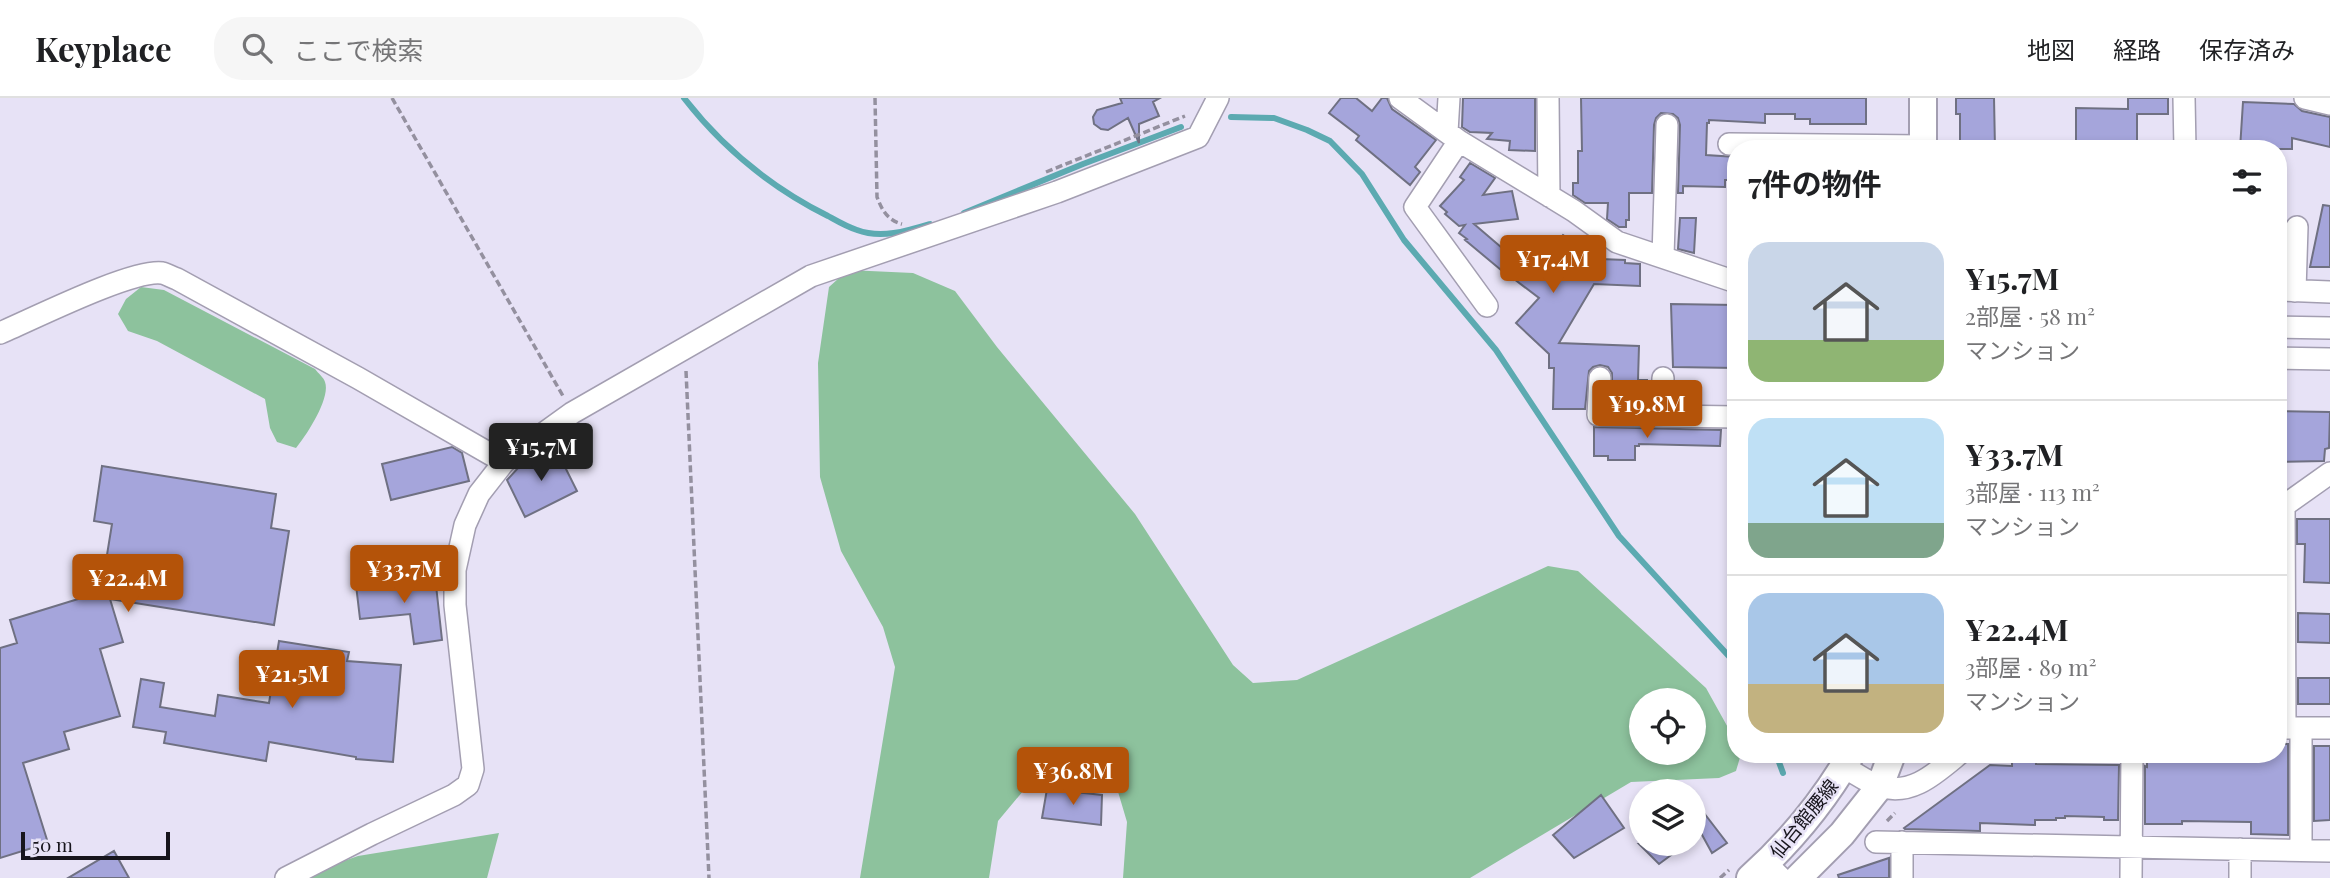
<!DOCTYPE html>
<html lang="ja">
<meta charset="utf-8">
<style>
body{margin:0;font-family:"Playfair Display","Noto Sans JP",serif;background:#f6f6f6;color:#202124;height:100vh;display:flex;flex-direction:column;font-size:26px;white-space:nowrap}
*{box-sizing:border-box;margin:0}
p{font-size:23px;color:#757577}
.icon{flex:none;width:38px;height:38px;fill:none;stroke:currentColor;stroke-width:2;stroke-linecap:round;stroke-linejoin:round}
.map{position:relative;flex:1;overflow:hidden}
.sheet{position:absolute;left:1727px;top:42px;width:560px;height:623px;display:flex;flex-direction:column;background:#fff;border-radius:28px;box-shadow:0 4px 10px #0003}
.sheet>*{flex:none}
.fabs{position:absolute;left:1629px;top:590px;display:grid;gap:14px}
.fabs a{display:grid;place-items:center;width:77px;height:77px;border-radius:50%;background:#fff;box-shadow:0 4px 10px #0003;font-size:35px}
.scale{position:absolute;left:21px;bottom:18px;width:149px;box-sizing:border-box;padding-left:7px;border:4px solid #17151c;border-top:0;font-size:19px;line-height:24px;white-space:nowrap;color:#17151c;-webkit-text-stroke:5px #e7e2f6;paint-order:stroke}
.price{position:absolute;translate:-50% -60px;padding:0 16px;border-radius:7px;background:#b45309;color:#fff;font-size:23px;line-height:46px;filter:drop-shadow(0 2px 4px #0008)}
.price::after{content:'';position:absolute;left:50%;top:42px;width:21px;height:16px;margin-left:-10px;background:inherit;clip-path:polygon(0 0,100% 0,50% 100%)}
.price.current{background:#222;color:#fff}
ul{padding:0;list-style:none}
li{display:flex;align-items:center;gap:21px;height:175px;padding:0 21px}
li+li{border-top:2px solid #e0e0e0}
li span{display:grid;place-items:center;flex:none;width:196px;height:140px;border-radius:21px;color:#555}
li>.icon{margin-inline-start:auto}
span .icon{width:84px;height:84px;fill:#fffc;stroke-width:1}
li b{font-size:30px}
h2{display:flex;justify-content:space-between;align-items:center;height:84px;padding:0 21px;font-size:30px}
header{display:flex;align-items:center;gap:42px;box-sizing:border-box;height:98px;padding:0 35px;background:#fff;border-bottom:2px solid #e0e0e0}
header strong{font-size:33px}
nav{display:flex;gap:38px;margin-inline-start:auto;font-size:24px}
.search{width:490px;height:63px;background:#f6f6f6;display:flex;align-items:center;gap:18px;box-sizing:border-box;padding:0 24px;border-radius:28px;color:#757577;font-size:26px}
.map>svg:first-child{display:block}
.forest{fill:#8dc29d;fill-rule:evenodd}
.lines{fill:none;stroke-linecap:round;stroke-linejoin:round}
.stream{stroke:#5caab1;stroke-width:6}
.building{fill:#a5a5db;stroke:#6f7082;stroke-width:2}
.minor-casing{stroke:#a39eb1;stroke-width:24}
.major-casing{stroke:#a39eb1;stroke-width:30}
.path{stroke:#94909f;stroke-width:3.5;stroke-dasharray:7 3.5;stroke-linecap:butt}
.minor{stroke:#fff;stroke-width:21}
.major{stroke:#fff;stroke-width:26}
.labels{text-anchor:middle;dominant-baseline:central;stroke-width:5;stroke-linejoin:round;paint-order:stroke}
.street-label{font-size:19px;fill:#17151c;stroke:#e7e2f6}
</style>
<header>
<strong>Keyplace</strong>
<div class="search"><svg class="icon" aria-label="search" viewBox="0 0 24 24"><circle cx="10" cy="10" r="6"/><path d="M15 15l6 6"/></svg>ここで検索</div>
<nav><a>地図</a><a>経路</a><a>保存済み</a></nav>
</header>
<div class="map">
<svg width="2330" height="780" viewBox="0 0 2330 780">
<rect width="100%" height="100%" fill="#e7e2f6"/>
<path class="forest" d="M848,172L913,175L955,193L997,249L1135,416L1233,567L1253,585L1297,582L1548,468L1578,473L1706,590L1736,644V656H1741L1736,673L1719,680L1631,684L1470,780H1123L1127,724L1116,687L1069,672L1034,680L998,723L989,780H860L895,569L883,529L841,453L820,379L818,265L829,189ZM1642,602H1694V654H1642Z
M141,189L164,192L315,271C318,275 324,280 325,284C331,300 306,338 296,350L277,344L270,330L265,301L157,243L128,233L118,216L126,201Z
M499,735L487,780H295L358,758Z"/>
<g class="lines">
<path class="stream" d="M684,0C722,49 772,90 828,118C837,123 847,129 857,132C881,141 907,133 930,126
M1231,19L1274,20L1307,32L1330,43L1362,76L1404,142L1496,252L1619,438L1736,566
M964,115L1083,66L1181,29
M1776,656L1783,675"/>
</g>
<path class="building" d="M1120,0H1160L1153,4L1159,18L1139,26V45L1128,20L1108,32L1101,31L1094,26L1093,19L1097,12L1122,5Z
M1341,0H1356L1372,13L1382,0H1387L1392,11L1436,42L1415,69L1420,74L1410,87L1356,42L1359,38L1329,15Z
M1463,0H1535V53L1509,52L1510,43L1487,41L1492,35L1470,34L1462,29Z
M1581,0H1866V26H1810V21H1795V16H1765V25L1709,22V25H1707L1706,57L1736,59V82H1725V89L1683,88V95H1678L1680,27L1678,20L1673,16L1661,15L1656,20L1654,27L1652,95H1629V122H1626V129H1619L1607,121L1608,105H1585L1573,97V85H1578V53H1582Z
M1956,0H1994L1995,51H1960V16H1956Z
M2128,0H2168V16H2137V43H2076V10L2128,11Z
M2243,4L2294,6L2302,13L2330,19V49L2292,40V51H2240Z
M1470,65L1495,80L1483,97L1512,93L1518,121L1474,126L1529,173L1536,164L1539,167L1563,137L1600,161L1625,162V165L1640,166V188L1594,186L1559,245L1639,248L1638,282H1647V305L1612,304V275L1608,269L1600,267L1593,269L1589,273L1585,311H1553L1554,270H1549V256L1516,225L1539,200L1514,181L1513,182L1465,142L1467,141L1459,135L1465,127L1459,128L1445,116L1447,114L1440,108L1464,82L1460,79Z
M2323,107L2330,108V169H2310Z
M1680,120H1696L1694,155L1678,151Z
M1671,206L1736,207V270L1673,269Z
M2278,313L2330,314L2329,350L2325,351L2324,363L2278,364Z
M1594,329L1721,332L1720,348L1639,346V348H1635V362H1608V358H1594Z
M452,349L462,355L469,383L391,402L382,366Z
M556,351L577,393L525,419L507,382L518,370Z
M102,368L276,396L271,430L289,433L274,527L110,501L123,544L100,551L120,618L64,634L69,651L23,665L48,745L0,760V550L17,545L10,522L101,494L112,426L94,423Z
M2297,421H2330V485L2304,484L2305,446H2297Z
M435,478L442,542L414,546L410,516L360,521L356,487Z
M2298,515L2330,516V545L2298,544Z
M279,543L349,554L347,563L401,567L393,664L356,661V659L269,644L266,663L164,645L166,634L133,629L141,581L164,585L160,609L215,618L218,597L269,605Z
M2298,580H2330V606H2298Z
M2278,646H2288V737L2251,736V724L2182,723V726H2145V668L2147,669V657L2278,656Z
M2314,648H2330V722L2314,723Z
M2012,656H2036V666L2119,667L2118,722H2104V719L2065,718V720H2056V722H2035V727L1980,725V733L1905,731L1904,730L1990,667L2012,668Z
M1047,691L1102,697L1101,727L1042,720Z
M1601,697L1624,730L1574,760L1553,737Z
M1694,702L1727,745L1712,755L1701,735L1694,740Z
M1639,746H1686L1659,766Z
M114,753L129,780H68Z
M1889,760V780H1839L1838,777Z"/>
<g class="lines">
<g class="minor-casing">
<path id="minor" d="M1400,0L1459,43L1574,113L1617,144L1736,184
M1548,0L1549,98
M2184,0L2185,51
M2305,0L2330,6
M1447,34L1449,0
M1459,43L1415,109L1487,208
M1729,46L1923,48
M1663,159L1667,27
M2278,192L2330,194
M2295,193L2297,129
M2278,229L2330,230
M0,235C33,221 132,171 162,175C167,176 173,180 177,181L358,280L504,364
M2278,260L2330,261
M1600,280L1598,317L1736,319
M1662,318L1663,280
M2284,407L2285,630
M2278,412L2330,375
M2288,630H2330
M2301,630V752
M1844,669C1855,675 1867,684 1879,688C1911,699 1936,675 1959,656
M1876,744L2330,753
M1766,765L1781,780
M286,780L372,736L454,697L468,687L473,671L455,507V472L465,427L479,396L504,364L572,315L811,178L1057,94L1198,39L1218,0
M1902,780V744
M2131,780L2132,656
M2240,780V751"/>
</g>
<g class="major-casing">
<path id="major" d="M1923,0V51
M1750,780C1790,744 1824,703 1851,656
M1798,780L1842,736L1880,688L1892,656"/>
</g>
<path class="path" d="M392,0L563,298
M875,0L877,99C882,112 887,122 902,126
M1046,74L1185,18
M686,273L709,780
M1887,723L1895,715
M1720,780L1729,772"/>
<use href="#minor" class="minor"/>
<use href="#major" class="major"/>
</g>
<g class="labels">
<g class="street-label">
<text transform="translate(1803 720) rotate(-51)">仙台館腰線</text>
</g>
</g>
</svg>
<div class="fabs">
<a><svg class="icon" aria-label="locate" viewBox="0 0 24 24"><circle cx="12" cy="12" r="6"/><path d="M12 2v4M12 18v4M2 12h4M18 12h4"/></svg></a>
<a><svg class="icon" aria-label="layers" viewBox="0 0 24 24"><path d="M12 4l9 5-9 5-9-5zM3 14l9 5 9-5"/></svg></a>
</div>
<div class="scale">50 m</div>
<b class="price" style="left:1553px;top:197px">¥17.4M</b>
<b class="price" style="left:1647px;top:342px">¥19.8M</b>
<b class="price current" style="left:541px;top:385px">¥15.7M</b>
<b class="price" style="left:404px;top:507px">¥33.7M</b>
<b class="price" style="left:128px;top:516px">¥22.4M</b>
<b class="price" style="left:292px;top:612px">¥21.5M</b>
<b class="price" style="left:1073px;top:709px">¥36.8M</b>
<section class="sheet">
<h2>7件の物件<svg class="icon" aria-label="filters" viewBox="0 0 24 24"><path d="M4 7h16M4 17h16"/><circle cx="9" cy="7" r="2"/><circle cx="15" cy="17" r="2"/></svg></h2>
<ul>
<li><span style="background:linear-gradient(#c9d6e8 70%,#8fb573 0)"><svg class="icon" aria-label="home" viewBox="0 0 24 24"><path d="M3 11l9-7 9 7M6 9v11h12V9"/></svg></span><div><b>¥15.7M</b><p>2部屋 · 58 m²</p><p>マンション</p></div></li>
<li><span style="background:linear-gradient(#bfe0f5 75%,#7fa58c 0)"><svg class="icon" aria-label="home" viewBox="0 0 24 24"><path d="M3 11l9-7 9 7M6 9v11h12V9"/></svg></span><div><b>¥33.7M</b><p>3部屋 · 113 m²</p><p>マンション</p></div></li>
<li><span style="background:linear-gradient(#a9c7e8 65%,#c2b280 0)"><svg class="icon" aria-label="home" viewBox="0 0 24 24"><path d="M3 11l9-7 9 7M6 9v11h12V9"/></svg></span><div><b>¥22.4M</b><p>3部屋 · 89 m²</p><p>マンション</p></div></li>
</ul>
</section>
</div>
